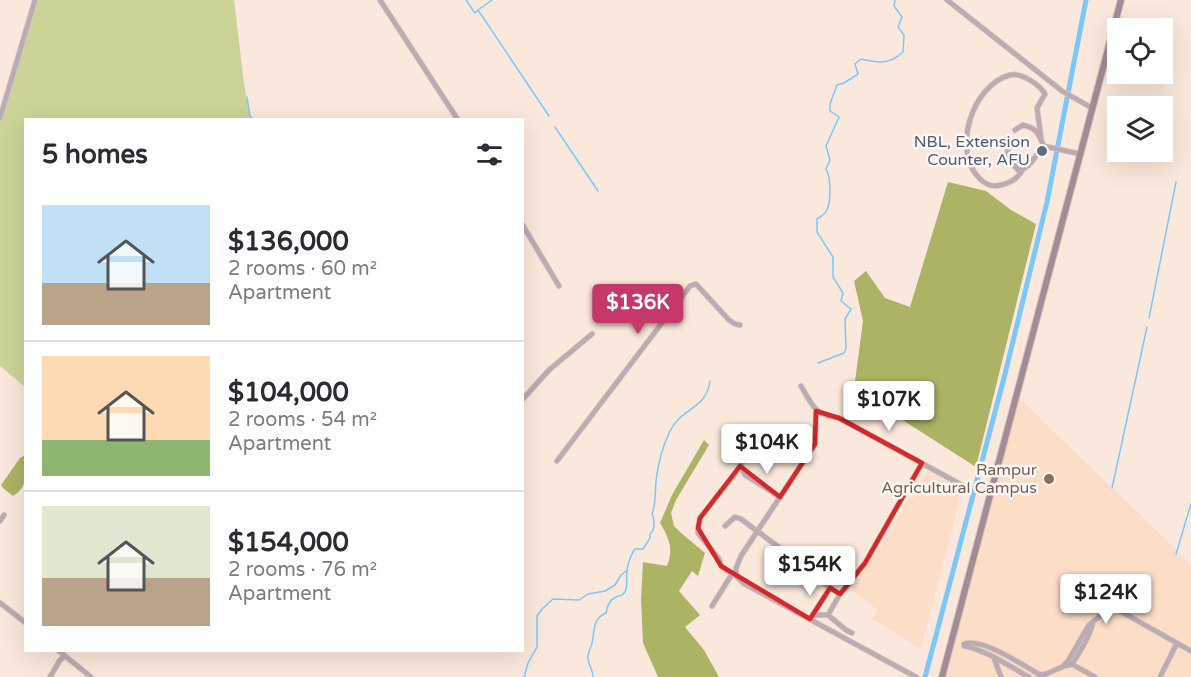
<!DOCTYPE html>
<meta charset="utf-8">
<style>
body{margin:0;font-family:"Varela Round",sans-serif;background:#f2f2f3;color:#2b2b33;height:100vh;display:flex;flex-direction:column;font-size:22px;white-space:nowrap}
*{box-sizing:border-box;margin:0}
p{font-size:20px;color:#7c7c81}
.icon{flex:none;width:33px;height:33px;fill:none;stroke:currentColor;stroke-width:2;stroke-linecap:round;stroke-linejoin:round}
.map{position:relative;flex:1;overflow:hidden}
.side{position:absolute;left:24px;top:118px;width:500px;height:534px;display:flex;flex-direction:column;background:#fff;border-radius:0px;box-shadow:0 6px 24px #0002}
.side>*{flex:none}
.fabs{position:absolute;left:1107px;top:18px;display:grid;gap:12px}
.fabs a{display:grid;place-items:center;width:66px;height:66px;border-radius:0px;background:#fff;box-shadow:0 6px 24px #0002;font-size:30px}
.price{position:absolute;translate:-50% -51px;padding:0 14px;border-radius:6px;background:#fff;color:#222;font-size:20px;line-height:39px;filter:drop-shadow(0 2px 3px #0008)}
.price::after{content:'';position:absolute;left:50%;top:36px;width:18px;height:14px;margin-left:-9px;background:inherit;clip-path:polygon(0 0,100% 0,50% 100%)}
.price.on{background:#c53869;color:#fff}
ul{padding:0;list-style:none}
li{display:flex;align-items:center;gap:18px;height:150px;padding:0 18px}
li+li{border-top:2px solid #e1e1e2}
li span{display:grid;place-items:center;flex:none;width:168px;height:120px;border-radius:0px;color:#555}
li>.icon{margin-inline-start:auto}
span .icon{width:72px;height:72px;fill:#fffc;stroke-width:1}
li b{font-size:26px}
h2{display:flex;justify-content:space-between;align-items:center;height:72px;padding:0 18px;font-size:26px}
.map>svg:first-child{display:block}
.built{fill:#fcddc8}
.green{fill:#ccd398}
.forest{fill:#acb365}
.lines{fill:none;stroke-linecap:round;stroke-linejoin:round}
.stream{stroke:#7bc8f8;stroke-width:1.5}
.canal{stroke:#7bc8f8;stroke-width:5}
.minor-casing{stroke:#d7c5ba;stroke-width:6}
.secondary-casing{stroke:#d7c5ba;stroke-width:8}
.minor{stroke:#bbabb3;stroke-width:4.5}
.secondary{stroke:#a28c96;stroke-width:6}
.marked{fill:none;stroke:#d62828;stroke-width:4.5;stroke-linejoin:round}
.service-dot{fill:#5c6f8a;stroke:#fff8f4;stroke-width:2}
.education-dot{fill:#8d6e63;stroke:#fff8f4;stroke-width:2}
.labels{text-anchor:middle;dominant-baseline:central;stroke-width:5;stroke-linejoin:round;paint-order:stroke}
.service-label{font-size:16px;fill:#4e5e75;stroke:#fff8f4;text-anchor:end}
.education-label{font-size:16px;fill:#785e54;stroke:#fff8f4;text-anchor:end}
</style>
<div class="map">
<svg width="1191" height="677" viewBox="0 0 1191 677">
<rect width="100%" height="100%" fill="#fbe8dc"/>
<path class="built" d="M1016,395L1191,564V677H945Z
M927,470L962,491L921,649L872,619L878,610L852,590L875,548L879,550L910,497L913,498Z"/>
<path class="green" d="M34,0H234L244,83L250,116L254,120H26L25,387L0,366V114Z"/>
<path class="forest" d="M948,182L986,191L1011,210L1036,224L976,467L854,389L863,321L854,281L866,271L885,298L910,307Z
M704,440L709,445L676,500L671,513L674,526L680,532L705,553L698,576L692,571L679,591L700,615L685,627L704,650L719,677H658L643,643L641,600L643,562L667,566C674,549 669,538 660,523L672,495Z
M25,455C26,471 29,487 13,496L4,489L1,485L20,458Z"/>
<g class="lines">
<path class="stream" d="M466,0L475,13L478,10
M492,0L478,10L549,116
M247,97L250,116L254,120
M555,127L598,191
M1149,318L1176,182
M818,363L844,353L846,349L845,319L851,309L841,301L843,293L833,277V257L817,232V219C819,218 823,215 825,213C832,204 831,178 826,169L830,160L826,146L839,117L830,111V104L837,85L844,83L858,74L855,64L861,59C878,63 889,65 903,52L904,35L898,27L902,17L894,6L895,0
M1112,488L1147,327
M1176,554L1191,504
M524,677L528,663L537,647V616L542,609L553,599L579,600L588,594L605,591L615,585L621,575L626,571
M593,677C593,669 588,665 588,658C587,652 591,649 592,643C595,631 592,619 606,613C607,606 609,600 616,597C620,595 622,596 625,592C628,587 626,578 627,572C627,566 631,554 635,549H643L650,538V534C655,530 655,520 652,514C656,504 655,492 656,481C658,465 663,445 670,431C682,407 706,410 710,381"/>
<path class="canal" d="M925,677L1004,378L1047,202L1086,0"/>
<g class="minor-casing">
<path id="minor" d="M380,0L458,120
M947,0L1062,91L1092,108
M0,118L35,0
M1015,130L1023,125C1039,129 1038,135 1044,146
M1008,148L1007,157L1018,170C1031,169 1035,154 1044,146L1080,154
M1023,169C1019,177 1011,183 1001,185C993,187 986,185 980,179C951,151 972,85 1010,75C1021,72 1040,85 1045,94L1037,108L1041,137
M522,224L559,286
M801,386C813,406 814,415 839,418L969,489
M522,400L549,370L592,334
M816,411L815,444L741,556L736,568V576L743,583L916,677
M557,461L690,286L696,284L729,320L735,324L740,325
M740,466L745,475L780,497
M0,521L4,515
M725,526L735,517L741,519L788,554L801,568L840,594L845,589L865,563L922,463
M732,574L721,566L719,559L698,533V528L700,518L734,475L752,448
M0,603L26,623
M712,606L732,574L733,575
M813,615H828L846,630L852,633
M828,615L840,594
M812,616L830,588
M964,644C981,637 1021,664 1037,673L1042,675L1044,674
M964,646C986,650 1009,666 1029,677
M59,651L91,677
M994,658L1001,677
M1070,663L1095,677
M1065,666L1072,664C1080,652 1090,636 1093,622
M50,677L60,660L65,656
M1039,677L1062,667L1068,661L1089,625L1110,608L1120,611L1191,651
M1160,677L1177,643"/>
</g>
<g class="secondary-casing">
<path id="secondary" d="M942,677L1121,0"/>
</g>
<use href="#minor" class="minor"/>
<use href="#secondary" class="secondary"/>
</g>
<path class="marked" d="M816,411L839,418L922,463L865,563L840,594L830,588L810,619L721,566L698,528L700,518L740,466L780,497L815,444Z"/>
<circle class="service-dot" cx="1042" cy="151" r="6"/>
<circle class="education-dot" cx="1049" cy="479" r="6"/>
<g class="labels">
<g class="service-label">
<text x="1030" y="142">NBL, Extension<tspan x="1030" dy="18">Counter, AFU</tspan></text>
</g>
<g class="education-label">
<text x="1037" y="470">Rampur<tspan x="1037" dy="18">Agricultural Campus</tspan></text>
</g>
</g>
</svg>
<div class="fabs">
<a><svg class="icon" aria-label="locate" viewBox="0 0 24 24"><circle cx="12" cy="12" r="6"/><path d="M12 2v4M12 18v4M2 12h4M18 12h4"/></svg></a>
<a><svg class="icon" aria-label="layers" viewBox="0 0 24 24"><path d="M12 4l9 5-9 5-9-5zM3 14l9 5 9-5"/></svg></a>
</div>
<b class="price on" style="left:638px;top:335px">$136K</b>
<b class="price" style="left:889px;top:432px">$107K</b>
<b class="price" style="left:767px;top:475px">$104K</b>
<b class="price" style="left:810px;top:597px">$154K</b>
<b class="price" style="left:1106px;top:625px">$124K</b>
<section class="side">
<h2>5 homes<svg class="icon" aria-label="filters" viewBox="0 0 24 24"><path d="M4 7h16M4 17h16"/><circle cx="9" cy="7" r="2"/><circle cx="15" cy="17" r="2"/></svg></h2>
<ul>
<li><span style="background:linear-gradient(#bfe0f5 65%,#b9a48a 0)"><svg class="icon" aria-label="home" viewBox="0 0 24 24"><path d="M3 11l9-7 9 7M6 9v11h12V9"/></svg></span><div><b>$136,000</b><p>2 rooms · 60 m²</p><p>Apartment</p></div></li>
<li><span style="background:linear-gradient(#ffd9b3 70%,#8fb573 0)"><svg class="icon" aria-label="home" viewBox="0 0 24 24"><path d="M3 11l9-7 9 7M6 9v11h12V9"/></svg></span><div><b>$104,000</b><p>2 rooms · 54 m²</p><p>Apartment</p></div></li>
<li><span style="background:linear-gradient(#dfe7d0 60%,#b9a48a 0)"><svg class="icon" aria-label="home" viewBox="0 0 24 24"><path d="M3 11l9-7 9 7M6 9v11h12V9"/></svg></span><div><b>$154,000</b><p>2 rooms · 76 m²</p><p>Apartment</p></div></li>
</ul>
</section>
</div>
